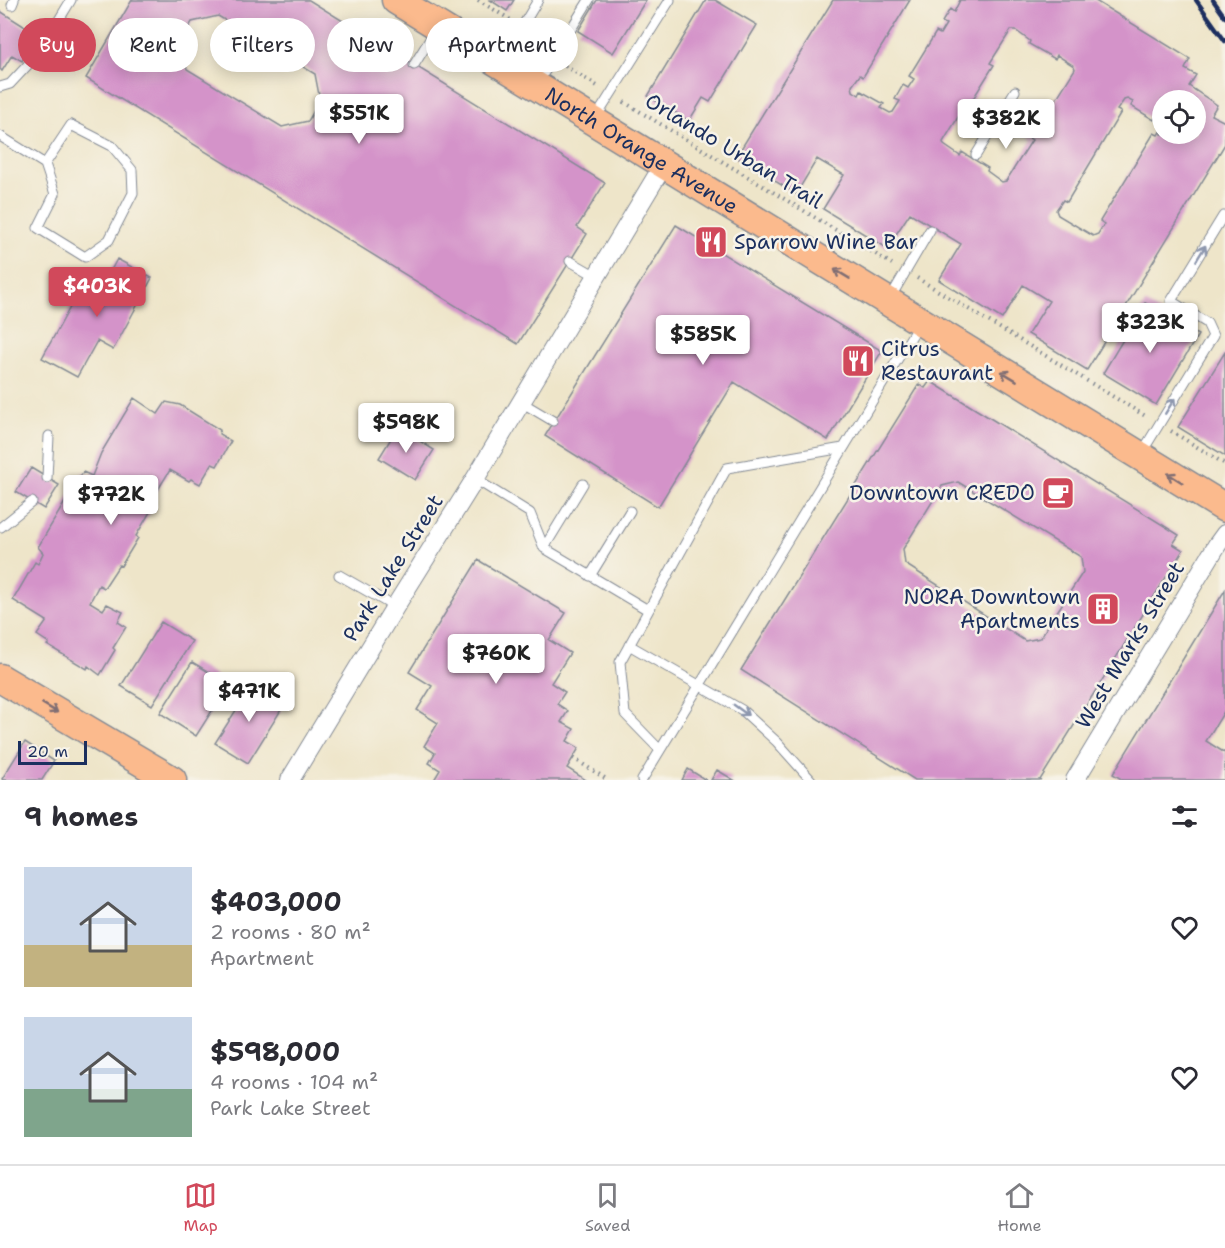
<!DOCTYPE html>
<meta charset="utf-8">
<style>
body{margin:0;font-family:"Shantell Sans",sans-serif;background:#f2f2f3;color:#2b2b33;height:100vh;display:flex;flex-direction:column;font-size:22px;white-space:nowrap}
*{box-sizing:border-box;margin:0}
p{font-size:20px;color:#7c7c81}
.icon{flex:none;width:33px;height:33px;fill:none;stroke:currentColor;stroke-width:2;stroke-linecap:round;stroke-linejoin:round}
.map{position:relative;height:780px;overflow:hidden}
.sheet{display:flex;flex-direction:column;background:#fff;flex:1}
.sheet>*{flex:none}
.hud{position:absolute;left:18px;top:18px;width:600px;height:54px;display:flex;gap:12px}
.fabs{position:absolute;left:1152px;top:90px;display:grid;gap:12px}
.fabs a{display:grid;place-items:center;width:54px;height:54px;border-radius:50%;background:#fff;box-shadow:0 3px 15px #0003;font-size:30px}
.scale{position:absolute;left:18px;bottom:15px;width:69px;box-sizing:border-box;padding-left:6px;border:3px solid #1b2f5e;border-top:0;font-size:16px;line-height:21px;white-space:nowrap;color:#1b2f5e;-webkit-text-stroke:4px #f7f3e8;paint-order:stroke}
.price{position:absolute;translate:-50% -51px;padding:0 14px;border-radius:6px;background:#fff;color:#222;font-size:20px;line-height:39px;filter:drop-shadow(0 2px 3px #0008)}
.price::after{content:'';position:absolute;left:50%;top:36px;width:18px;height:14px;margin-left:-9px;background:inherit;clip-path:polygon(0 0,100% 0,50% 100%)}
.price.selected{background:#d1495b;color:#fff}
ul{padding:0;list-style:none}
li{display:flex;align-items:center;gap:18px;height:150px;padding:0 24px}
li span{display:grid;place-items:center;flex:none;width:168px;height:120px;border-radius:0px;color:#555}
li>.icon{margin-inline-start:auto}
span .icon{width:72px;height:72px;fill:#fffc;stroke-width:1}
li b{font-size:26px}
h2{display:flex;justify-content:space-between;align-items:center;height:72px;padding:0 24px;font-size:26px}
.pill{padding:0 21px;border-radius:27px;background:#fff;box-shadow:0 3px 15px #0003;font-size:21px;line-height:54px}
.pill.selected{background:#d1495b;color:#fff}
.tab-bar{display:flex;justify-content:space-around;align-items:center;height:84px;border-top:2px solid #e1e1e2;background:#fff;font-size:16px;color:#7c7c81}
.tab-bar a{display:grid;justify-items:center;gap:3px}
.tab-bar .selected{color:#d1495b}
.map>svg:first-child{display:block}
.building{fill:#d493c9;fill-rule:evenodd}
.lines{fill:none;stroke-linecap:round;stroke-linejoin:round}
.service-casing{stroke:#848a94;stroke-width:11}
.minor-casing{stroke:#848a94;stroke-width:20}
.primary-casing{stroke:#848a94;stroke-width:31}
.path{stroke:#848a94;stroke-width:4;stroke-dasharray:1.5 4.5;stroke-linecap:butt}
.service{stroke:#fff;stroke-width:9}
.minor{stroke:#fff;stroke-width:18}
.primary{stroke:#fbba8d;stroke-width:28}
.rail{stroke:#1b2f5e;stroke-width:4.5}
.oneway{stroke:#8d97ae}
.oneway2{stroke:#806e73}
.labels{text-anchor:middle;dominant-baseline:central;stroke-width:5;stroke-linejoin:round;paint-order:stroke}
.street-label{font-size:21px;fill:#1b2f5e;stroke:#f7f3e8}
.poi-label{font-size:21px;fill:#1b2f5e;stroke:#f7f3e8;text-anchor:start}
</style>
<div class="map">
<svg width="1225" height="780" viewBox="0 0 1225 780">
<rect width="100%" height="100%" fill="#f7f3e8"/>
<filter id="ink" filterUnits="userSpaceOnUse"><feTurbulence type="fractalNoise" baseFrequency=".0167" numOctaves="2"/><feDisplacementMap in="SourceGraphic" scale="12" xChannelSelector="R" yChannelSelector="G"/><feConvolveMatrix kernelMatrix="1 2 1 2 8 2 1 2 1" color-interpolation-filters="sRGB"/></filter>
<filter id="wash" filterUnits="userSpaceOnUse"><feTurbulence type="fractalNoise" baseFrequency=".008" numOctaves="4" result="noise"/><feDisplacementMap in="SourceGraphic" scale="24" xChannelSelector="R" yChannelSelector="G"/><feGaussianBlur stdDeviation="1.35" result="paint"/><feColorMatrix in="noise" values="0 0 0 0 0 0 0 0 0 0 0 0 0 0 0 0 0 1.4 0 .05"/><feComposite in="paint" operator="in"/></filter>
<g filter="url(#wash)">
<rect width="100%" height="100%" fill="#eee5c9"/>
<g id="blocks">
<path class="building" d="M132,0H309L605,183L577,227L587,234L518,344L86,78ZM218,16L315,74L320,100L308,121L282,127L187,69L180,44L192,22Z
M490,0H514L507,11Z
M597,0H646L613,53L578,31Z
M706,0H715L757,25L710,102L703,98L689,121L648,96Z
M833,0H910L863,77L860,75L852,86L853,91L859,95L861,91L884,104L881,108L890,113L893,112L900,101L895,99L903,85L908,88L914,79L909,76L936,32L940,34L946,24L942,22L950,9L954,12L960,0H1094L1190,59L1185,69L1196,75L1189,86L1217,105L1211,115L1225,122V144L1087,370L1028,334L1049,301L1023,285L1002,319L939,280L961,244L910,213L887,248L823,209L844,175L817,159L796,194L736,157ZM1011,30H1015L1030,41L1029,44L1055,59L1057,55L1074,66L1075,69L1050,109L1047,107L1029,138L1032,140L1006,181L1002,182L987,171L988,168L962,152L960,156L944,145L943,142L963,109L966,110L994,65L990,63ZM1127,99L1133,102L1131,106L1154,120L1156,117L1162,121V100H1196V134H1162V128L1158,135L1154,133L1100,221L1104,224L1098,234L1093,236L1058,215L1056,210L1063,200L1067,202L1121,112L1117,110L1124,100Z
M0,11L38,35L22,61L12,55L2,71L0,69Z
M676,225L882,351L828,440L734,382L658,507L545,436Z
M117,259L152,278L113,350L97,341L77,377L42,358L83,284L99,293Z
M1145,303L1198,335L1156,405L1103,373Z
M1225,352V456L1178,427Z
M930,381L1179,535L1173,544L1183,550L1040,780H915L741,670L919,384L925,388ZM958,482L1081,557L1083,572L1040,638L1025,641L905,564L903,549L942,486Z
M134,398L158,414L166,402L180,405L220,430L219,434L231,441L217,466L212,464L200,484L191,479L189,481L170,470L146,509L150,512L136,536L138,538L121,566L119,565L104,588L99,585L90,602L103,610L107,604L123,612L118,622L126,627L113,648L115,650L100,675L88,666L87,669L47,645L49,643L37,635L47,621L13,600L35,562L38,564L43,553L38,547L83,472L92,476L101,453Z
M398,427L434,450L415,480L379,458Z
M31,468L59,485L44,509L16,492Z
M478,560L566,613L549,640L570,653L551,683L565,692L557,704L568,711L561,722L574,729L567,741L579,748L567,768L586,780H434L440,770L429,763L435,753L424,746L438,723L417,710L432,686L409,672Z
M1225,590V710L1206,741L1225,753V780H1123L1113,774Z
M161,622L192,641L152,705L121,686Z
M192,662L229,684L196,736L160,713Z
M256,679L272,689L266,700L281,710L248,763L215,743Z
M25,742L54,761L42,780H3L2,779Z
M688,769L706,780H682Z
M717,770L734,780H711Z"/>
</g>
</g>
<g filter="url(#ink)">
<use href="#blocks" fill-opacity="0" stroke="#848a94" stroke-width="1.5"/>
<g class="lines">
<g class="service-casing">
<path id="service" d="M12,5L14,0
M501,62L538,0
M414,65L437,28
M537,84L589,0
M0,87L10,84L39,53L71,0
M595,119L670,0
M0,136L45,164L55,194L38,228L85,257L109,240L133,193L132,170L112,146L71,125L45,164
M976,155L1015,91
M570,261L596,276
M889,300L930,230
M521,402L553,421
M1141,454L1213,336L1207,323L1171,301L1223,216H1225
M47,478L49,436
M475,479L530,513L544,548L648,610
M1,527L32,502
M544,548L583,484
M339,575L395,607
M590,576L630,511
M629,645L742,710L777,742L811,780
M660,750L625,714L620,662L727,468L843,448
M642,780L919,324"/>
</g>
<g class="minor-casing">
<path id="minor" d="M290,780L395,607L475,479L664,164
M1075,780L1217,545L1225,534"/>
</g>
<g class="primary-casing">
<g id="primary">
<path id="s1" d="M396,0L1225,508"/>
<path d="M0,678L172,780"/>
</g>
</g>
<path class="path" d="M478,0L511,20
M565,66L599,87
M624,102L892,264
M917,278L1147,417
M1171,431L1225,464
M573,758L608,780"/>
<use href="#service" class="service"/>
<use href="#minor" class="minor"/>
<use href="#primary" class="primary"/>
<path class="rail" d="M1196,0L1225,41
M1213,0L1225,17"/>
</g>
<defs><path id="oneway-shaft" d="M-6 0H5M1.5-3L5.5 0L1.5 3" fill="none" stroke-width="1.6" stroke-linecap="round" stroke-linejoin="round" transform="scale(1.5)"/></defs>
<g class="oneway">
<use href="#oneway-shaft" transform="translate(1201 253) rotate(-59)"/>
<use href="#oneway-shaft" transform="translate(1170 406) rotate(-58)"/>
<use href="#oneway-shaft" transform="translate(741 710) rotate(36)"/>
</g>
<g class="oneway2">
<use href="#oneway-shaft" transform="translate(842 274) rotate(-149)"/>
<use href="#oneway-shaft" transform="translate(1009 376) rotate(-149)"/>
<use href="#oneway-shaft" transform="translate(1175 478) rotate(-148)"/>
<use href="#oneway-shaft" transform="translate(50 708) rotate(31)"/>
</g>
</g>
<defs>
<g id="restaurant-square" transform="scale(1.725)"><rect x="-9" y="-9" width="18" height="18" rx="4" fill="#d1495b" stroke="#f7f3e8"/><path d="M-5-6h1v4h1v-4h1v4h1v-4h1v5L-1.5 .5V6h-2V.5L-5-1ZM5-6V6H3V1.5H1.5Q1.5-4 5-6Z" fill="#fff"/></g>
<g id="cafe-square" transform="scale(1.725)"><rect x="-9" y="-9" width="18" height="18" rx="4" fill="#d1495b" stroke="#f7f3e8"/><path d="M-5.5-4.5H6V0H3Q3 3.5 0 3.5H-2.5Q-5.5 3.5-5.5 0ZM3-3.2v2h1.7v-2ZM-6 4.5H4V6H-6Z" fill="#fff"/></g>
<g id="building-square" transform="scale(1.725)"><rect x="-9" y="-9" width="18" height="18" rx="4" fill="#d1495b" stroke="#f7f3e8"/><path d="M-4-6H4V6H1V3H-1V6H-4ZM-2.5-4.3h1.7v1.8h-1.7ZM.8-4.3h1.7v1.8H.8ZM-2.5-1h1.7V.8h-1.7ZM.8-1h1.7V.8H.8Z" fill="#fff"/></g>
</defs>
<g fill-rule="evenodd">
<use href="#restaurant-square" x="711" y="242"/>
<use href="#restaurant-square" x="858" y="361"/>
<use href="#cafe-square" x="1058" y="493"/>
<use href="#building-square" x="1103" y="609"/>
</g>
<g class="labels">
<g class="street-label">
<text stroke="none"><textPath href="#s1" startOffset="288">North Orange Avenue</textPath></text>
<text transform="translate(734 151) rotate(31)">Orlando Urban Trail</text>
<text transform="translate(393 568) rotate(-58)">Park Lake Street</text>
<text transform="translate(1130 645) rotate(-59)">West Marks Street</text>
</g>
<g class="poi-label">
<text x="734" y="242">Sparrow Wine Bar</text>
<text x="881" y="349">Citrus<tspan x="881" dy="24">Restaurant</tspan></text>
<text x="1035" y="493" text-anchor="end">Downtown CREDO</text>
<text x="1080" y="597" text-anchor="end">NORA Downtown<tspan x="1080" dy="24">Apartments</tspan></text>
</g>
</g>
</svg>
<div class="fabs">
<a><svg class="icon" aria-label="locate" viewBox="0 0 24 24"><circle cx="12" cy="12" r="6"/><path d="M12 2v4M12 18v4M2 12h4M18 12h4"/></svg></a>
</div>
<div class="scale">20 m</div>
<b class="price" style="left:359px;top:145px">$551K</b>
<b class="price" style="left:1006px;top:150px">$382K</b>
<b class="price selected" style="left:97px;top:318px">$403K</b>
<b class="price" style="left:1150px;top:354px">$323K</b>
<b class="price" style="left:703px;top:366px">$585K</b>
<b class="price" style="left:406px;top:454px">$598K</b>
<b class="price" style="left:111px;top:526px">$772K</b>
<b class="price" style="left:496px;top:685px">$760K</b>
<b class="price" style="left:249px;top:723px">$471K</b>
<div class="hud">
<a class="pill selected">Buy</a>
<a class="pill">Rent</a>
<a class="pill">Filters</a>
<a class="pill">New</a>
<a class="pill">Apartment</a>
</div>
</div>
<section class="sheet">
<h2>9 homes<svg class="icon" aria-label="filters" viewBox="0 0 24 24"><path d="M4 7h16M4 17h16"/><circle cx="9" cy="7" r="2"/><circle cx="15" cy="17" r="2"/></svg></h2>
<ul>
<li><span style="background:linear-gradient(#c9d6e8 65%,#c2b280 0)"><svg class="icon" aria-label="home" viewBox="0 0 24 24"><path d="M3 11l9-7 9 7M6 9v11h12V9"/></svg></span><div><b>$403,000</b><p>2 rooms · 80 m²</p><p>Apartment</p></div><svg class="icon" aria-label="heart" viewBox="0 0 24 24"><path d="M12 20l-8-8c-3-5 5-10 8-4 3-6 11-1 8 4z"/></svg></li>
<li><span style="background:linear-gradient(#c9d6e8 60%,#7fa58c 0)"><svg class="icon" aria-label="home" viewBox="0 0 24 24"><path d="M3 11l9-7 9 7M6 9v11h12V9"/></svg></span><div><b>$598,000</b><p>4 rooms · 104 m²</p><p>Park Lake Street</p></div><svg class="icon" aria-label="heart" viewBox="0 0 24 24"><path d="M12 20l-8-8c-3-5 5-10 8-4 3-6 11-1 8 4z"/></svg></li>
</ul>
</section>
<nav class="tab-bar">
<a class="selected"><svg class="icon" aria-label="map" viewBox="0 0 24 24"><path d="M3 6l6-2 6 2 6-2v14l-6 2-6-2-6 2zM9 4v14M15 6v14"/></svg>Map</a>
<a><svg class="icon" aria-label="saved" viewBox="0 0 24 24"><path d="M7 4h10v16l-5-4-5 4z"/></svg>Saved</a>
<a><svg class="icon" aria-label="home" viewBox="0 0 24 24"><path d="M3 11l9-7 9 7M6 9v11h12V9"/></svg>Home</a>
</nav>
